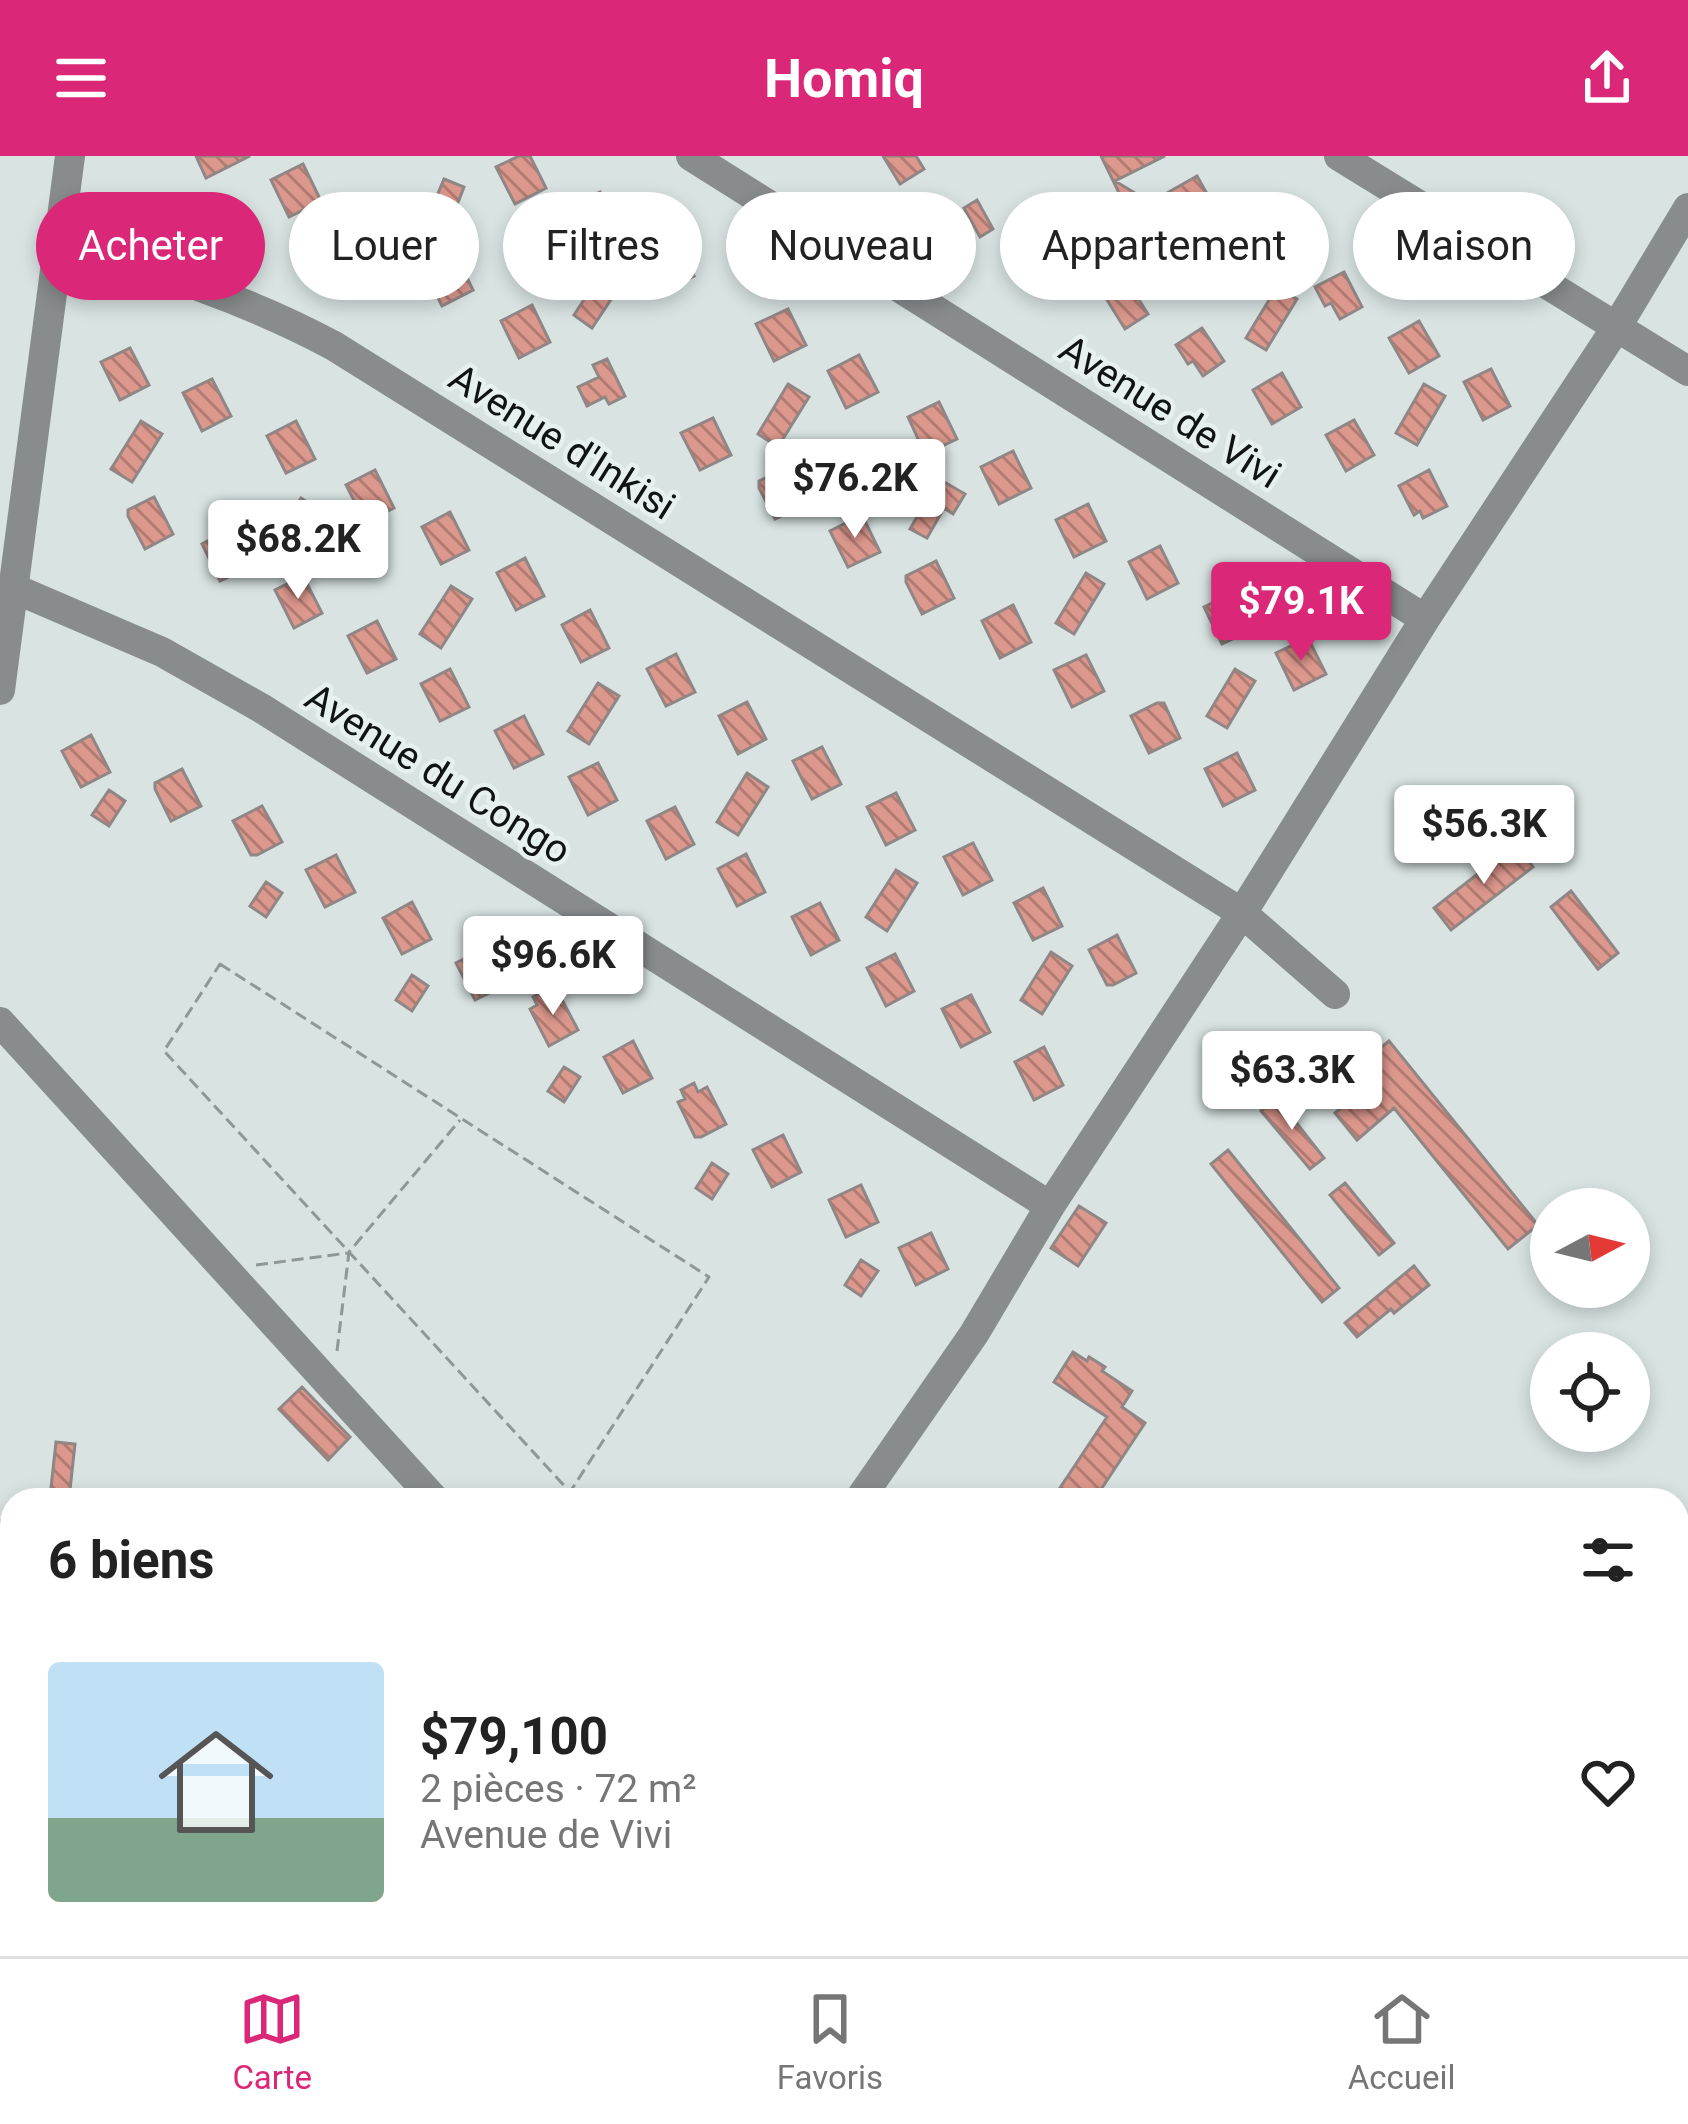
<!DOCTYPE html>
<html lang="fr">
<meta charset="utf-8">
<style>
body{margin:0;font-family:Roboto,sans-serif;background:#f2f2f2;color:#222;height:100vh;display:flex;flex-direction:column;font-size:45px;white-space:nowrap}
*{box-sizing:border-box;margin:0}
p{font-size:39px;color:#767676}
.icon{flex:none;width:66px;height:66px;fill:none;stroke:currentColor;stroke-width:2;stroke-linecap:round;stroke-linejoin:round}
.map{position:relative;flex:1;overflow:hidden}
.details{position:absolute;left:0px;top:1332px;width:1689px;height:468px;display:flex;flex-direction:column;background:#fff;border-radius:36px 36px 0 0;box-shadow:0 6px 18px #0003}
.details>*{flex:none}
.banner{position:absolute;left:36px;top:36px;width:1617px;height:108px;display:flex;gap:24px}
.needle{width:78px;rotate:83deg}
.tools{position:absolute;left:1530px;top:1032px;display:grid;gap:24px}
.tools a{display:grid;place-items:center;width:120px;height:120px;border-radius:50%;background:#fff;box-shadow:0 6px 18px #0003;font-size:60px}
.price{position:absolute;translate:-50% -102px;padding:0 27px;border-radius:12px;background:#fff;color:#222;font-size:39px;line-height:78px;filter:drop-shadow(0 3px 6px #0008)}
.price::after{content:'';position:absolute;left:50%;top:72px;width:36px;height:27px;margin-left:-18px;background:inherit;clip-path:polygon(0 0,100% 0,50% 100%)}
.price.on{background:#db2777;color:#fff}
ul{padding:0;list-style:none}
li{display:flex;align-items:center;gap:36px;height:300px;padding:0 48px}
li+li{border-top:3px solid #e0e0e0}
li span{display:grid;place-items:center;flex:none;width:336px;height:240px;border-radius:12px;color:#555}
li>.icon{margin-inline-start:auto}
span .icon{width:144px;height:144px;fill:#fffc;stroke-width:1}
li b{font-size:51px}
h2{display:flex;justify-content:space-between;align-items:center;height:144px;padding:0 48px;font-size:51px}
.tag{padding:0 42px;border-radius:54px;background:#fff;box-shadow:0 6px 18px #0003;font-size:42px;line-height:108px}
.tag.on{background:#db2777;color:#fff}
header{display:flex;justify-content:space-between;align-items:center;height:156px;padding:0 48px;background:#db2777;color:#fff;font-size:54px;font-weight:700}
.tabs{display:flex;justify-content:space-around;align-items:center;height:168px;border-top:3px solid #e0e0e0;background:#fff;font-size:33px;color:#767676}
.tabs a{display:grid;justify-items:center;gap:6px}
.tabs .on{color:#db2777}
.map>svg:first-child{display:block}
.built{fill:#c4d8d7}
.building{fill:url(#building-back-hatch);stroke:#908685;stroke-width:3}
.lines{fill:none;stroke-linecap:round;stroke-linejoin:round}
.path{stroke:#8f9797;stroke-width:3;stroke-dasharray:12 6;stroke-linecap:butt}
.minor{stroke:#888c8c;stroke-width:30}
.labels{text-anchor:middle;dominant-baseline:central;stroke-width:9;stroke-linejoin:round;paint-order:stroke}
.street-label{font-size:39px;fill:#101313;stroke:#e5f0ef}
</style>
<header><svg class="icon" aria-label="menu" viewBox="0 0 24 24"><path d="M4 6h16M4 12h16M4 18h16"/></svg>Homiq<svg class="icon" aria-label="share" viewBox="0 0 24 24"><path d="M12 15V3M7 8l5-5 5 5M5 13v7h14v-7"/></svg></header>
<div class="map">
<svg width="1688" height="1800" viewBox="0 0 1688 1800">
<defs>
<pattern id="building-back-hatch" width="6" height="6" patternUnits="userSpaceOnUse" patternTransform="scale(3)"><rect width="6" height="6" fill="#dd988d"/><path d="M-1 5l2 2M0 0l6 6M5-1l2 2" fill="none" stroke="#b27b72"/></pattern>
</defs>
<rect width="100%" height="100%" fill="#d8e3e2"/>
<path class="built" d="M91,1788H321L305,1800H90Z"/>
<path class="building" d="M196,0H250L206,22Z
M519,0H530L546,32L515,48L496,11Z
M883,0H916L924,13L900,28Z
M1101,0H1165L1115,25L1148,45L1117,95L1099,83L1123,45Z
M303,8L321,45L289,61L271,24Z
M1197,20L1216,54L1186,71L1167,37Z
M444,23L464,31L443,85L422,76Z
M600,36L618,72L587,88L569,51Z
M977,44L993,73L980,81L964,52Z
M381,49L399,86L368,102L349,65Z
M1271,71L1288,106L1265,118L1247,83Z
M1053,77L1073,111L1052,122L1044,108L1039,110L1028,92Z
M676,83L694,120L662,136L644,99Z
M455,97L473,134L442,150L424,113Z
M605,111L624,124L592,172L574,159Z
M1344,116L1362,151L1340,163L1331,147L1325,150L1315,131Z
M1127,125L1148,158L1125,173L1104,139Z
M1277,131L1297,143L1266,194L1246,182Z
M532,149L550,186L519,202L501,165Z
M788,153L806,189L774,205L756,168Z
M1419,165L1439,200L1409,217L1389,182Z
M1202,172L1224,205L1203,220L1193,205L1188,208L1176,189Z
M130,192L149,229L120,244L101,206Z
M859,199L878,236L846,252L828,215Z
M607,203L625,240L609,248L605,241L587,250L578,231L599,221L593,209Z
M1491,213L1510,250L1483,264L1464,226Z
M1282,217L1301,251L1272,268L1253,234Z
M212,223L231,260L202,275L183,237Z
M788,228L809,241L778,291L758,278Z
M1424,228L1445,240L1417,289L1396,277Z
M939,246L957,283L925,298L908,261Z
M713,262L731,299L700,314L681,277Z
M1354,264L1374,299L1346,315L1326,279Z
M141,265L162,278L132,326L111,313Z
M296,265L315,303L286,317L267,280Z
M1013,295L1031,332L999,348L981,311Z
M375,314L394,352L365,366L346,329Z
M783,314H790L806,348L775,363L759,332V325Z
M1429,314L1447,350L1423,362L1420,355L1414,359L1399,330Z
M939,323L965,338L953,358L944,352L927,382L910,373Z
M154,341L173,378L145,393L128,360V354Z
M301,342L322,356L292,404L271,390Z
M1088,348L1106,385L1074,401L1056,364Z
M450,356L469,394L441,408L422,371Z
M862,359L880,396L848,411L830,375Z
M230,373L249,411L220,425L202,388Z
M1160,390L1178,427L1147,443L1129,406Z
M525,402L544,440L516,454L497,417Z
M936,405L954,442L922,458L906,426V420Z
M1086,417L1104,428L1074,478L1056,467Z
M303,420L322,457L294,472L275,434Z
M451,430L472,443L441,492L420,478Z
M1235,436L1253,473L1222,488L1204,451Z
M1013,449L1031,486L1000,502L982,465Z
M590,454L609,492L581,506L562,469Z
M377,465L396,503L367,517L348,480Z
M1308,482L1326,518L1294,534L1276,497Z
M676,498L695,536L666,550L647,513Z
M1086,499L1104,535L1072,551L1054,514Z
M450,513L469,551L440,565L421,528Z
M1235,513L1255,525L1227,572L1207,560Z
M598,527L619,540L589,588L568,575Z
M747,546L766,583L738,598L719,560Z
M1157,547H1164L1180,582L1149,597L1131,560Z
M524,560L543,598L514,612L495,575Z
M91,579L110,616L81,631L62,595Z
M822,591L841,628L812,643L793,605Z
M1237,597L1255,634L1223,650L1205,613Z
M598,607L617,644L588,659L569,621Z
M182,613L201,650L171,665L155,633V627Z
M747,617L768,631L738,679L717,666Z
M109,634L125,645L109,670L92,659Z
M896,637L915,674L886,689L867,651Z
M262,650L282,686L257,699H251L233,665Z
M675,651L694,688L666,703L647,665Z
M973,687L992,724L963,739L944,701Z
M1516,688L1533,711L1451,774L1434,752Z
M746,698L765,736L737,750L718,713Z
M336,699L355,736L325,751L306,714Z
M896,714L917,727L887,775L866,761Z
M266,726L282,737L266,761L250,750Z
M1043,732L1062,770L1033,784L1014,747Z
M1571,735L1618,797L1598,813L1551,751Z
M412,746L431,783L402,798L383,762Z
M820,747L839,784L811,799L792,761Z
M1117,779L1136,817L1113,829H1107L1089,794Z
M486,792L505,829L475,844L456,807Z
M1051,796L1072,810L1042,858L1021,844Z
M895,798L914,835L886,850L867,812Z
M412,819L428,830L412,855L396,844Z
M546,834L551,842L559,838L578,874L549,890L530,853L537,849L533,841Z
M971,839L990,876L961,891L942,853Z
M633,885L652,922L623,937L604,901Z
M1389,885L1538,1069L1508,1093L1394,952L1357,984L1335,957L1373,926L1359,910Z
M1044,891L1063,929L1034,944L1015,906Z
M564,911L580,921L564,946L548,935Z
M694,927L698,936L707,931L726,968L701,981H695L678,946L685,943L681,934Z
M1277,942L1324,1002L1310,1013L1261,955Z
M783,979L801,1016L772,1031L753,994Z
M1228,994L1339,1132L1322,1146L1211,1008Z
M712,1007L728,1018L712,1043L696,1032Z
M1345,1027L1394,1087L1379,1099L1330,1039Z
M861,1029L878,1066L846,1081L829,1044Z
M1079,1050L1106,1067L1078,1110L1051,1092Z
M931,1077L948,1113L916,1129L899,1092Z
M861,1104L878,1115L861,1140L845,1129Z
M1414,1110L1429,1129L1394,1157L1391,1153L1357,1181L1345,1167Z
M1073,1196L1087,1205L1089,1201L1105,1211L1102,1215L1132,1235L1122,1251L1145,1267L1094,1344H1052L1107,1261L1054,1226Z
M302,1231L350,1281L328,1304L279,1253Z
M56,1286L75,1288L69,1343L50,1341Z"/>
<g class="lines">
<path class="path" d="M220,808L709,1121L570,1336L164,895Z
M256,1109L348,1097
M337,1195L349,1096L460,964"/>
<path class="minor" d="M691,0L1425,463
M1339,0L1688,215
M59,86C153,113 247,143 334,190L1242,757L1335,838
M13,432L162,496L261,552L1050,1050
M0,534L70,0
M0,866L435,1344
M859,1344L974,1178L1050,1050L1242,757L1425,463L1616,172L1688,52
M0,1490L12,1373
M1677,1722L1688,1725
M764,1788L772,1800
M335,1800L351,1788
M1321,1800L1341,1788"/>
</g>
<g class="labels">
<g class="street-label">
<text transform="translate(1170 256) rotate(32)">Avenue de Vivi</text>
<text transform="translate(562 286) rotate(32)">Avenue d'Inkisi</text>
<text transform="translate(438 618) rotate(32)">Avenue du Congo</text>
</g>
</g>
</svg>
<div class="tools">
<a><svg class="needle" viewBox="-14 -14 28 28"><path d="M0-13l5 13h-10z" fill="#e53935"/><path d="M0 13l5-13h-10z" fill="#767676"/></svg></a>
<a><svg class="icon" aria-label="locate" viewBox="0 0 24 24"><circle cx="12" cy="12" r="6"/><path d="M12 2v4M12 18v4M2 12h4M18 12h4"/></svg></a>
</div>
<b class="price" style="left:855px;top:385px">$76.2K</b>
<b class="price" style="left:298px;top:446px">$68.2K</b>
<b class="price on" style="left:1301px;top:508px">$79.1K</b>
<b class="price" style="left:1484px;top:731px">$56.3K</b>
<b class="price" style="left:553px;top:862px">$96.6K</b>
<b class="price" style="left:1292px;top:977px">$63.3K</b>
<div class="banner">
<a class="tag on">Acheter</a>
<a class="tag">Louer</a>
<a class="tag">Filtres</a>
<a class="tag">Nouveau</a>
<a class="tag">Appartement</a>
<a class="tag">Maison</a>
</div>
<section class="details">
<h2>6 biens<svg class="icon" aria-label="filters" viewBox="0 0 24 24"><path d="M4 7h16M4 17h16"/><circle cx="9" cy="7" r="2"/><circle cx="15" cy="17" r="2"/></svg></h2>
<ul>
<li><span style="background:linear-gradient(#bfe0f5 65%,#7fa58c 0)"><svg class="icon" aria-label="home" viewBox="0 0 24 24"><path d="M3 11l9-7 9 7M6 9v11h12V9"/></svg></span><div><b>$79,100</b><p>2 pièces · 72 m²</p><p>Avenue de Vivi</p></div><svg class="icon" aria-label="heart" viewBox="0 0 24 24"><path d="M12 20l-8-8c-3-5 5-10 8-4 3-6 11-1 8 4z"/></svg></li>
</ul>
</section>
</div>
<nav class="tabs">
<a class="on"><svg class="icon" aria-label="map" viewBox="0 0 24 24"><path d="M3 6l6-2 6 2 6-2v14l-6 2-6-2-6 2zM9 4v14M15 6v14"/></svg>Carte</a>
<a><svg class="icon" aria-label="saved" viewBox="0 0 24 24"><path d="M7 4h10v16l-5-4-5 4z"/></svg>Favoris</a>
<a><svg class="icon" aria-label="home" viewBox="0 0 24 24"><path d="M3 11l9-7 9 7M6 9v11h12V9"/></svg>Accueil</a>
</nav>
